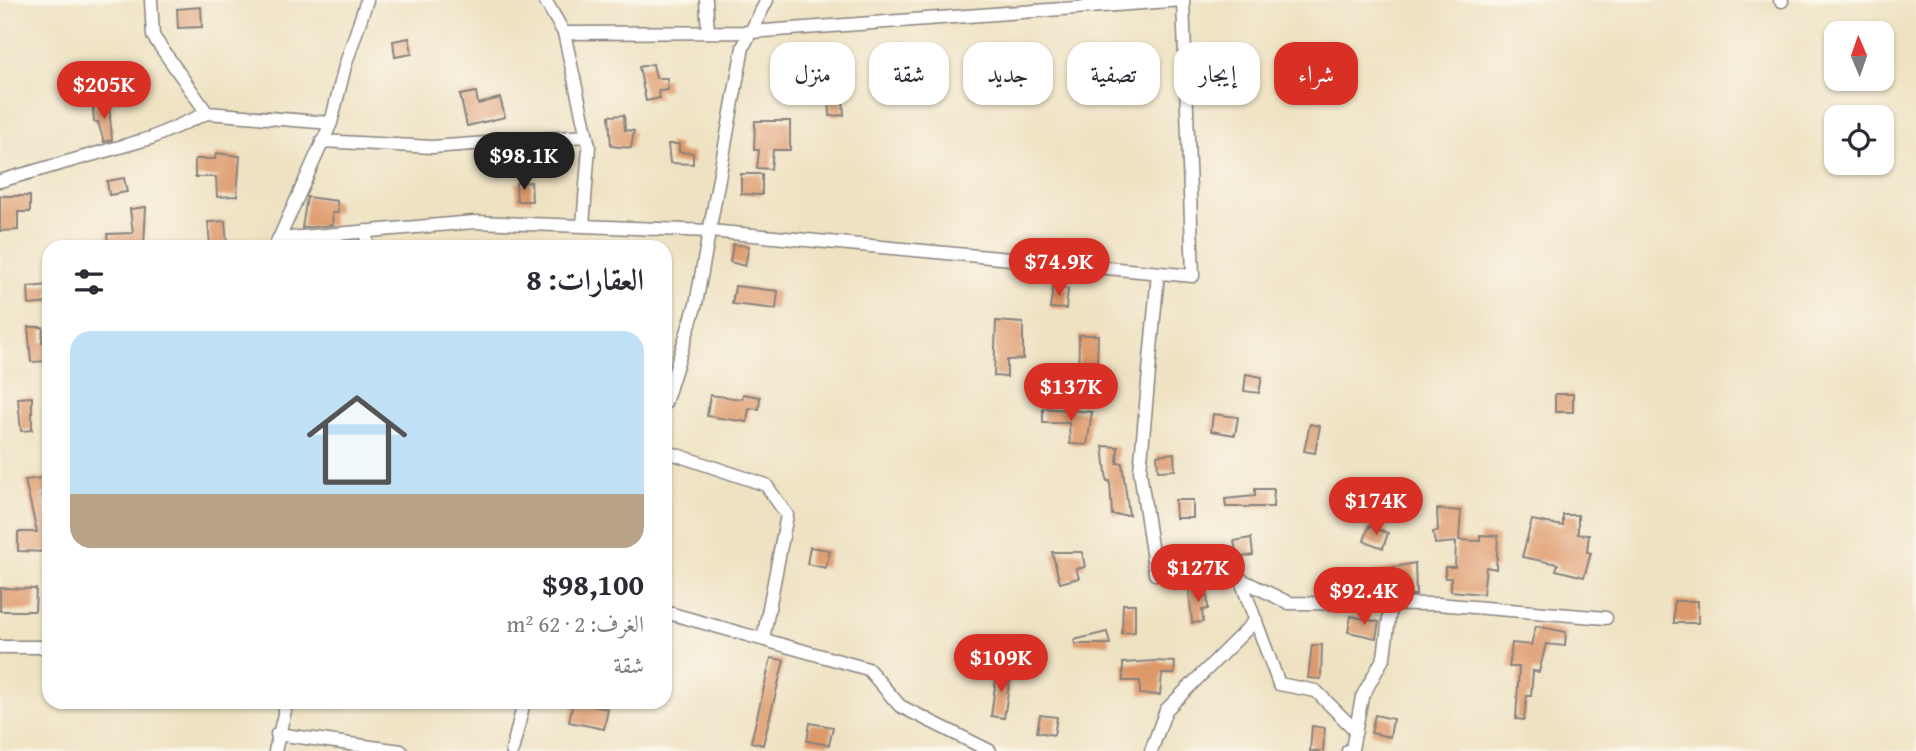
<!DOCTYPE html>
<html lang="ar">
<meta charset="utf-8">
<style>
body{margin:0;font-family:"Gentium Book Plus",Amiri,serif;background:#f7f7f7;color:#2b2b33;direction:rtl;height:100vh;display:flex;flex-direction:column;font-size:26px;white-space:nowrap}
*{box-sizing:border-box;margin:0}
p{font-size:23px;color:#7c7c81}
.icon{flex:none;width:38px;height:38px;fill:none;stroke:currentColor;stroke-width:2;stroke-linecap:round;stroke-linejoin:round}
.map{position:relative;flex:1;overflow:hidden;direction:ltr}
.sheet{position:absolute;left:42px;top:240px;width:630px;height:469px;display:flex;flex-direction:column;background:#fff;border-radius:21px;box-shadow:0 2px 5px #0004;direction:rtl}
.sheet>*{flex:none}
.banner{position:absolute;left:693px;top:42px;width:665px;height:63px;direction:rtl;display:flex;gap:14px}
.needle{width:46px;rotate:358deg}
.buttons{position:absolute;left:1824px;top:21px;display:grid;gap:14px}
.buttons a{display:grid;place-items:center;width:70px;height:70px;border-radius:14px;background:#fff;box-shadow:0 2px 5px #0004;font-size:35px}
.price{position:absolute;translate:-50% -60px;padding:0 16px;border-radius:24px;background:#d93025;color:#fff;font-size:23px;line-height:46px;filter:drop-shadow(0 2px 4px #0008)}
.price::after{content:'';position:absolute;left:50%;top:42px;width:21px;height:16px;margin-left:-10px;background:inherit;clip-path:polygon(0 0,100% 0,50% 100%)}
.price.current{background:#222;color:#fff}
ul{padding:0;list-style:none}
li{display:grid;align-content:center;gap:14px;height:371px;padding:0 28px}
li span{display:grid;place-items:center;height:217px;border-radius:21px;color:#555}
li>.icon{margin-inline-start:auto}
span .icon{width:126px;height:126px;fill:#fffc;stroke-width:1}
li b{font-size:30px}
h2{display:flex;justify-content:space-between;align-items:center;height:84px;padding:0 28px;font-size:30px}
.tag{padding:0 24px;border-radius:21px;background:#fff;box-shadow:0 2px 5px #0004;font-size:24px;line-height:63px}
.tag.current{background:#d93025;color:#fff}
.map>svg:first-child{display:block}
.building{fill:#de996b}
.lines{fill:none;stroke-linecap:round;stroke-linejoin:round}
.minor-casing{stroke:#88827e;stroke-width:15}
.minor{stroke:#fff;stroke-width:12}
</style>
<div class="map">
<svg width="1916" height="751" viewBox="0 0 1916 751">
<rect width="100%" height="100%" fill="#fbf7ec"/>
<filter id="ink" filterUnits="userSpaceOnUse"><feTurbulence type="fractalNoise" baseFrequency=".0143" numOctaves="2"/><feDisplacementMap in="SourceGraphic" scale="14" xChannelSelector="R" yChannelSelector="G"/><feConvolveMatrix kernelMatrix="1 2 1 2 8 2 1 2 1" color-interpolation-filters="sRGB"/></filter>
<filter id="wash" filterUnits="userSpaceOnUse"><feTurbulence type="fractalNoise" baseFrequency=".00686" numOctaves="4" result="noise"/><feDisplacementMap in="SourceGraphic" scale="28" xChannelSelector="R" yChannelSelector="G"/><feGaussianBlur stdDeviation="1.57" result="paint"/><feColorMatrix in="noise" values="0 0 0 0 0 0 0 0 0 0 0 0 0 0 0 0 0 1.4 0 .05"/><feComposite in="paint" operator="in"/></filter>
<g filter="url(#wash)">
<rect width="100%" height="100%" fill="#efe2c2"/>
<g id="blocks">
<path class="building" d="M201,7L202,27L178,28L177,9Z
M409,38L412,54L395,57L393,41Z
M828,58L829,71L786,74L785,61Z
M653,64L656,78H667L668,90L658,91L660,98L646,101L639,67Z
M476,92L478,104L500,98L505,117L467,126L460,95Z
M843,95L844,115L830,116L829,96Z
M109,105L112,140L104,142L98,122H94L93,107Z
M624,115L625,130L634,131L631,148L611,146L609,116Z
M755,121H790V150H773L771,169L757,168L759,150H754Z
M668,144H679V152L693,153V164L670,163Z
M216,153L240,156L237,196L217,197L216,177H195V159H215Z
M741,174H762V195L741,194Z
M124,178L127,192L109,195L107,181Z
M531,182L532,201H517L516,183Z
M0,196H30V212H18V230L0,231Z
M307,197L337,201L338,213H332L333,225L302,228Z
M146,207L144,245L108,246L107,234L133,233L130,209Z
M225,221L227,244L210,245L208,222Z
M733,244L749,246L745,266L730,262Z
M49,285V303L29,305L28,287Z
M735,286L778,291L776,309L732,304Z
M1053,287L1068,289L1066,309L1050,308Z
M996,321L1023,323V359L1007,360V377L994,376Z
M28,327H43L42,342H49V361L31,362Z
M1079,335H1098L1097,365L1091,364L1085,400L1078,399Z
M1246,374L1262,377L1259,393L1244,391Z
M743,394L760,397L759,409L749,408L747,422L707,416L710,395L742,399Z
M1555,394H1573V412H1555Z
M32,397V430L21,431L18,398Z
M1043,408L1092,412L1087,445L1070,444L1069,423H1043Z
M1213,414L1238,417L1235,435L1211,431Z
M1310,424L1320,426L1315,453L1304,451Z
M1103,446L1118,447L1117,463H1122L1129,515H1112L1110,481H1107Z
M1174,453L1175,470L1158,471L1157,455Z
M49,477V493L42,494L49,525V552L18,551V532H37L25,480Z
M1255,489H1274L1273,507H1226L1225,499L1255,496Z
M1175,500H1193V518H1176Z
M1437,509L1461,511L1459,540L1480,541V535L1498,536L1496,569L1486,567L1483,594L1451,591V578H1445V567H1455L1456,542L1435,544L1433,532L1438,531Z
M1563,515H1578V534L1589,535L1587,552L1591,553L1584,577L1556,570L1558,564L1522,557L1532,520L1563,526Z
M1369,526L1388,533L1383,548L1364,541Z
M1251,538L1253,555L1237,558L1234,541Z
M810,547L830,550L826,568L807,564Z
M1052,552H1082L1085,567L1076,569L1079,578L1060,583Z
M1415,563L1416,595H1401L1400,582L1375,585L1374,571Z
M0,588L36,589L35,611H0Z
M1207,589L1208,609L1202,610L1203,622L1192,623L1189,590Z
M1674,601H1698V623H1674Z
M1123,604H1135V632L1122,633Z
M1351,616L1379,622L1376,638L1348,632Z
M1536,626L1566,632L1565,646L1546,644L1539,672L1533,671L1531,696H1527L1524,720L1516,719L1519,667H1509L1512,643L1531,645Z
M1107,632L1110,644H1075L1074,640Z
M1312,645H1322L1321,679L1308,678Z
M771,658L784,660L763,745L751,742Z
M1155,661L1175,662L1174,674H1162L1160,695L1140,694V681H1123V663Z
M997,671L1011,673L1004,718L991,716Z
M573,702L608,709L604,729L569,722Z
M1040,715L1057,717L1054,735L1037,732Z
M1375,715L1393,719L1390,737L1371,733Z
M810,723L833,727L829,745L807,741Z
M1312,726L1325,728L1323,751H1310Z"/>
</g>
</g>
<g filter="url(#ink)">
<use href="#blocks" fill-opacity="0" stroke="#88827e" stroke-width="2"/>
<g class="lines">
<g class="minor-casing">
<path id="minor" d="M151,0L153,36L207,113
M545,0L564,33L751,32L1183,0
M706,0L708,32
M1780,0L1782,1
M564,33L589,146L583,226
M322,141L432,147L586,136
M0,181L151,138L207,113L331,123
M366,231L367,247
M278,239L474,222L583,226L710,231L1193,276L1183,0
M276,245L331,123L345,66L367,0
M1158,273L1140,471L1155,574L1207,563L1289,603L1437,604L1606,618
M665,403L696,304L743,47L767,0
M665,451L766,485L787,515L763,639
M1241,581L1279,684L1316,691L1356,731
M665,612L868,669L900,706L990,751
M0,647H49
M277,734L401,751
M275,751L287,702
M512,751L524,702
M1151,751L1166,710L1256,620
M1348,751L1352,749L1362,697L1384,657L1391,602"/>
</g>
<use href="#minor" class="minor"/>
</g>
</g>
</svg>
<div class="buttons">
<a><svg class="needle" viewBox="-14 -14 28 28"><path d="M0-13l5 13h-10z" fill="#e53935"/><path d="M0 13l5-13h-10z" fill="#7c7c81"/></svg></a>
<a><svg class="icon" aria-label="locate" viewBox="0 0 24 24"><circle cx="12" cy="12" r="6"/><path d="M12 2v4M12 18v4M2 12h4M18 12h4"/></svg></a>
</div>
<b class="price" style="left:104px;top:121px">$205K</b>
<b class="price current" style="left:524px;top:192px">$98.1K</b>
<b class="price" style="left:1059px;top:298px">$74.9K</b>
<b class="price" style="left:1071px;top:423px">$137K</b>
<b class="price" style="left:1376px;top:537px">$174K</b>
<b class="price" style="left:1198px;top:604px">$127K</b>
<b class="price" style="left:1364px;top:627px">$92.4K</b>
<b class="price" style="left:1001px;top:694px">$109K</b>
<div class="banner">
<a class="tag current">شراء</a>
<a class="tag">إيجار</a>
<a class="tag">تصفية</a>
<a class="tag">جديد</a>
<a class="tag">شقة</a>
<a class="tag">منزل</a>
</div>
<section class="sheet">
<h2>العقارات: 8<svg class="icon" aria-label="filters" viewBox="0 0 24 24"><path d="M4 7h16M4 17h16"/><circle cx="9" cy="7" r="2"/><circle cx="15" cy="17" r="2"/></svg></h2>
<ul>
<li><span style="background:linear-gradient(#bfe0f5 75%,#b9a48a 0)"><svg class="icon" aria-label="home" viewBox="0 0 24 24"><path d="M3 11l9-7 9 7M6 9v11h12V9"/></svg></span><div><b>$98,100</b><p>الغرف: 2 · 62 m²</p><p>شقة</p></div></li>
</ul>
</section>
</div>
